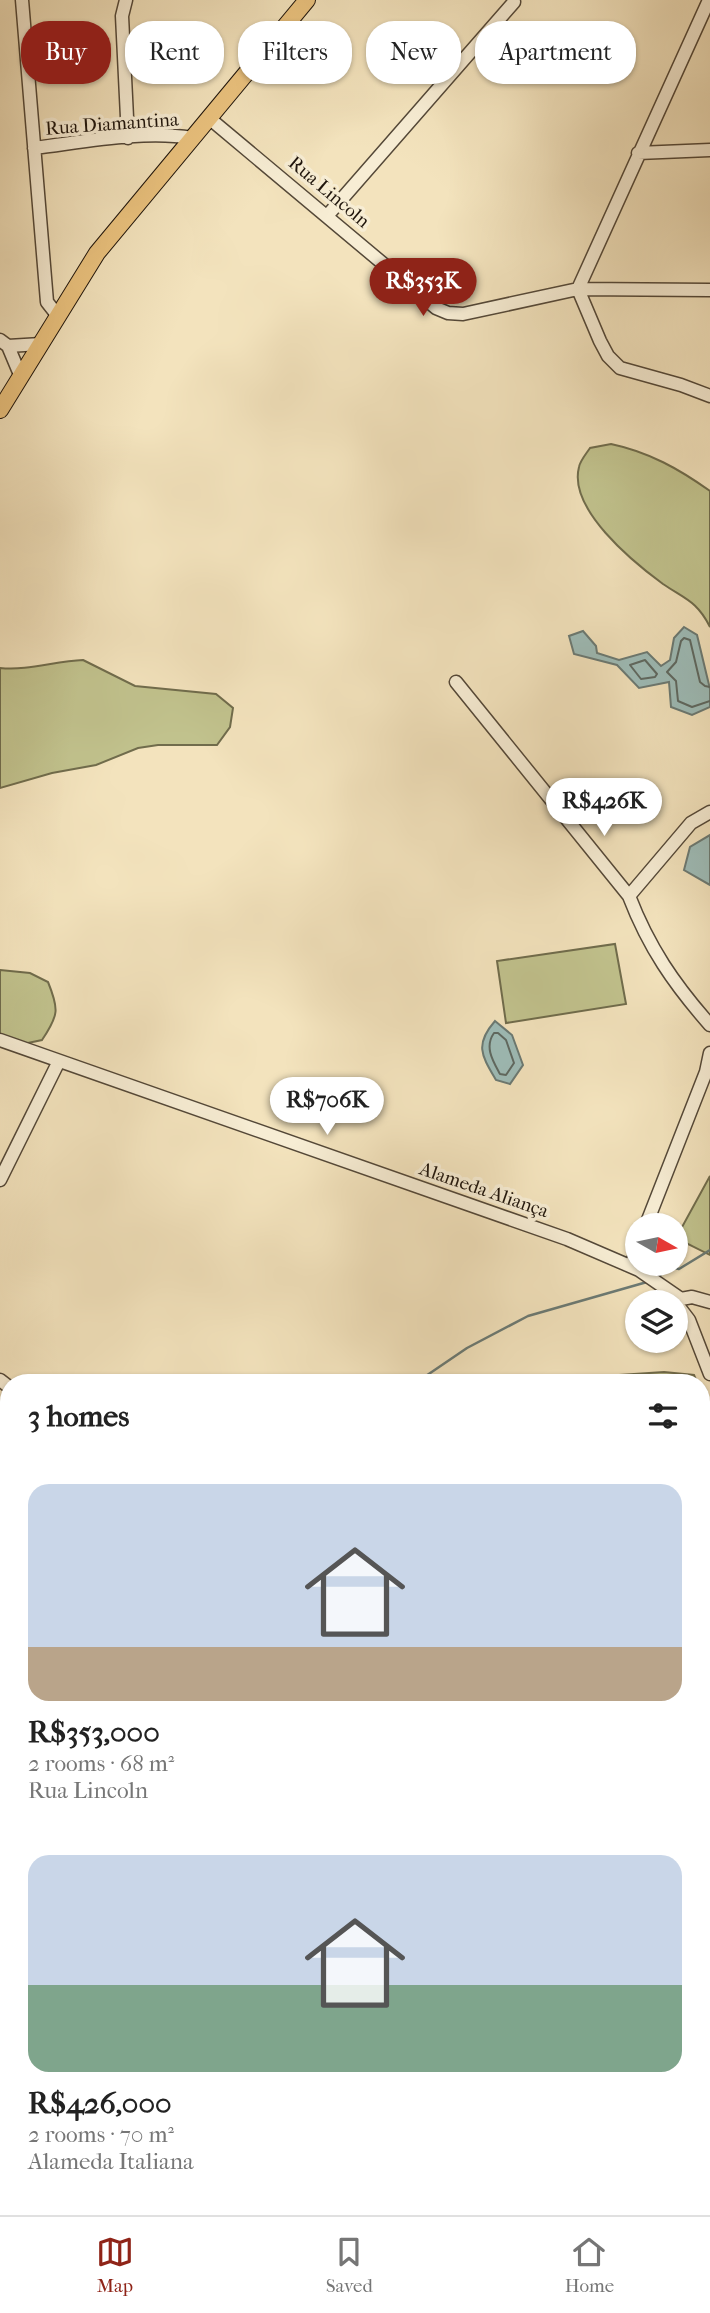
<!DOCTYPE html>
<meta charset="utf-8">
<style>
body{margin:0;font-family:"IM FELL French Canon",serif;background:#f6f6f6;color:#222;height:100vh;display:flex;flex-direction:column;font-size:26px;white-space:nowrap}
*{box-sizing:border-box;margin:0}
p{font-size:23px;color:#767676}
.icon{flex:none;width:38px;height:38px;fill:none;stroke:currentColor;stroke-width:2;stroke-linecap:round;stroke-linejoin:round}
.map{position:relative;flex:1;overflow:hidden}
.side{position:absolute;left:0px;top:1374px;width:710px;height:842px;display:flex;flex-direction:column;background:#fff;border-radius:28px 28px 0 0;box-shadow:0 2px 5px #0004}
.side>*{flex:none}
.top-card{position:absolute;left:21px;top:21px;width:668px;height:63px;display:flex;gap:14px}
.needle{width:46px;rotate:99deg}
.buttons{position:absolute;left:625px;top:1213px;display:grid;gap:14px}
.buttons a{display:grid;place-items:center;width:63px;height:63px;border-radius:50%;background:#fff;box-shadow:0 2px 5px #0004;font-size:35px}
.price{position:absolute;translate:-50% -60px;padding:0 16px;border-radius:24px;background:#fff;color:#222;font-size:23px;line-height:46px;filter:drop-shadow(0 2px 4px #0008)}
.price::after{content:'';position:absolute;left:50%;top:42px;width:21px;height:16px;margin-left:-10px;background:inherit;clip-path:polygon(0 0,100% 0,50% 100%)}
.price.active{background:#8f2418;color:#fff}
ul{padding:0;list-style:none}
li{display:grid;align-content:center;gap:14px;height:371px;padding:0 28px}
li span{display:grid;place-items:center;height:217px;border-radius:21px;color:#555}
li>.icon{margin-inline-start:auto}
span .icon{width:126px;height:126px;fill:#fffc;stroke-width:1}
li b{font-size:30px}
h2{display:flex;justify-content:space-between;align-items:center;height:84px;padding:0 28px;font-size:30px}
.chip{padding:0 24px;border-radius:28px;background:#fff;box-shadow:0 2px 5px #0004;font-size:24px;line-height:63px}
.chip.active{background:#8f2418;color:#fff}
.tabs{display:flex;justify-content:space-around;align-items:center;height:98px;border-top:2px solid #e0e0e0;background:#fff;font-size:19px;color:#767676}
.tabs a{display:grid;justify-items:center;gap:4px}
.tabs .active{color:#8f2418}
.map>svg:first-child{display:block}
.green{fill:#c1c28d;stroke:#706c4c;stroke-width:2}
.water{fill:#9ebdb9;stroke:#6b7a74;stroke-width:2}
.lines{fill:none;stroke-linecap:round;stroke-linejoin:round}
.shore{stroke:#5e6962;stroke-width:2}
.stream{stroke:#6b7a74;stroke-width:2.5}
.minor-casing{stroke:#544838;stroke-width:15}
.major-casing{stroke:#1f150c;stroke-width:18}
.minor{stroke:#f7edd4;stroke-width:12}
.major{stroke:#eac27e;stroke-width:16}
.labels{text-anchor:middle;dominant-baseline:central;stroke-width:7;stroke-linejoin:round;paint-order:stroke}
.street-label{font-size:19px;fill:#1f150c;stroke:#f7edd4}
</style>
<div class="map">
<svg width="710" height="2215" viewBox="0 0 710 2215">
<rect width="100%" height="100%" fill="#f3e3bd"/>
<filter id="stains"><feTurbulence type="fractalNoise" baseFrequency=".00286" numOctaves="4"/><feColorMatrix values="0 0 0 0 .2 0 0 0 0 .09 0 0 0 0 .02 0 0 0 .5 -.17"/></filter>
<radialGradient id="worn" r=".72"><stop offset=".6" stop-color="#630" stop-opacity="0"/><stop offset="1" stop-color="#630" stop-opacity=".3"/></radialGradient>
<path class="green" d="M611,444C649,452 679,469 710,491V627C697,601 685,599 663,584C633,562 568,509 579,467C580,461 586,454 590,448Z
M83,660L135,686L216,694L233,708L230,727L217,745H158L138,748L96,765L52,773L0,788V668C28,671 55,661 83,660Z
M615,944L626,1004L506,1023L497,961Z
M0,970L30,973L48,982C59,1009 59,1015 42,1040L23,1044L0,1037Z
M710,1176V1255L676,1238Z
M664,1372L694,1375L697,1382H573L604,1376Z
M702,1394L710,1413V1551L702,1564Z
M0,2005L9,2011V2207H370L375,2215H0Z
M702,2194L710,2196V2215H459L465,2207H702Z"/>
<path class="water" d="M684,627L697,635L710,689V707L692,715L671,707L669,682L639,688L617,665L574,654L569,636L583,631L596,646L597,653L619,660L647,652L661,666L670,660L674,638Z
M710,835V885L684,870L690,847Z
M495,1021L512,1035L523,1065L510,1084L496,1080C482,1056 474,1045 495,1021Z"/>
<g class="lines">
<path class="shore" d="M645,660L657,674L655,677L641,679L630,665Z
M710,687L705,686L700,682L690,640L684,638L681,641L676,662L667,672L676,681L678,701L692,707L710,701
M494,1033H498L506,1040L514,1063L506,1075L500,1074C493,1061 484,1047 494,1033Z"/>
<path class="stream" d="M659,1277L666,1266L679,1269L710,1250
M417,1382L467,1348L528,1316L647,1282
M0,1424L9,1434"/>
<g class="minor-casing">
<path id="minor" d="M22,0L47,302L58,316
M126,0L122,16L128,138
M709,0L578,289L600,341L608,356L620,368L681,385L710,396
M209,118L436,308L448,313L463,314L578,289L710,290
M34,148C84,142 143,130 192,138
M638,153L710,150
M327,216L514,2
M0,340L8,346L21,377
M8,346L41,344
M456,682L629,896C649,948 674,984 710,1025
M629,896L691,823L710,812
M0,1040L567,1239L639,1270L681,1299L692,1297L710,1302
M0,1180L59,1061
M646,1225L706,1072L710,1053
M631,1266L637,1249
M676,1303L689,1320L710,1374
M0,1380L9,1387
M702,1581L710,1573
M0,1978L9,1969
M702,2180L710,2181"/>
</g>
<g class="major-casing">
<path id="major" d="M0,410L97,253L307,0"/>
</g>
<use href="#minor" class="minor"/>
<use href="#major" class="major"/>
</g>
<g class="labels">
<g class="street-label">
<text transform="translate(112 124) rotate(-4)">Rua Diamantina</text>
<text transform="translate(329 192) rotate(40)">Rua Lincoln</text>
<text transform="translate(484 1190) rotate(19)">Alameda Aliança</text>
</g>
</g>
<rect width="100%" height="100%" filter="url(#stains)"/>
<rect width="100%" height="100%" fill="url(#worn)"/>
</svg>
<div class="buttons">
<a><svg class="needle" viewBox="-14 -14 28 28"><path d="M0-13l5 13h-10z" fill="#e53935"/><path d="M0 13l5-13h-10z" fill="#767676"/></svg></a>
<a><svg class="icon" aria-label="layers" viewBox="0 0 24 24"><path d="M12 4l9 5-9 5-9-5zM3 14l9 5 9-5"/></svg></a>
</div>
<b class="price active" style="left:423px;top:318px">R$353K</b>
<b class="price" style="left:604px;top:838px">R$426K</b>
<b class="price" style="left:327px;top:1137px">R$706K</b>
<div class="top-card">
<a class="chip active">Buy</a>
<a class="chip">Rent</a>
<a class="chip">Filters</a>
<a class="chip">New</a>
<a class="chip">Apartment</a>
</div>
<section class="side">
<h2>3 homes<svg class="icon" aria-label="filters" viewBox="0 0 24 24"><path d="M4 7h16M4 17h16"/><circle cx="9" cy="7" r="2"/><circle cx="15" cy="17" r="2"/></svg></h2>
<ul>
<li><span style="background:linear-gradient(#c9d6e8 75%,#b9a48a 0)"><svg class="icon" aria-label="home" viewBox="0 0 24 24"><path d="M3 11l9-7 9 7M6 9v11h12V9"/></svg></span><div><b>R$353,000</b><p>2 rooms · 68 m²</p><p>Rua Lincoln</p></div></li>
<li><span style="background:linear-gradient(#c9d6e8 60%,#7fa58c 0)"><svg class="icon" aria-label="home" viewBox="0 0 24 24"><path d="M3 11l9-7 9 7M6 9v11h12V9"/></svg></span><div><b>R$426,000</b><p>2 rooms · 70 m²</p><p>Alameda Italiana</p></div></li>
</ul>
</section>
</div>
<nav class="tabs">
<a class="active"><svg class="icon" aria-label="map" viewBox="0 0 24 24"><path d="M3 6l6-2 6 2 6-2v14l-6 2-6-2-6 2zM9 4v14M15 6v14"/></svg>Map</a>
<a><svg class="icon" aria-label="saved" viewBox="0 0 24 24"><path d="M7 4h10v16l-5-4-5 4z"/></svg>Saved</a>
<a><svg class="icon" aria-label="home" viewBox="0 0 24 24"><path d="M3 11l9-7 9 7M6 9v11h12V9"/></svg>Home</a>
</nav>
